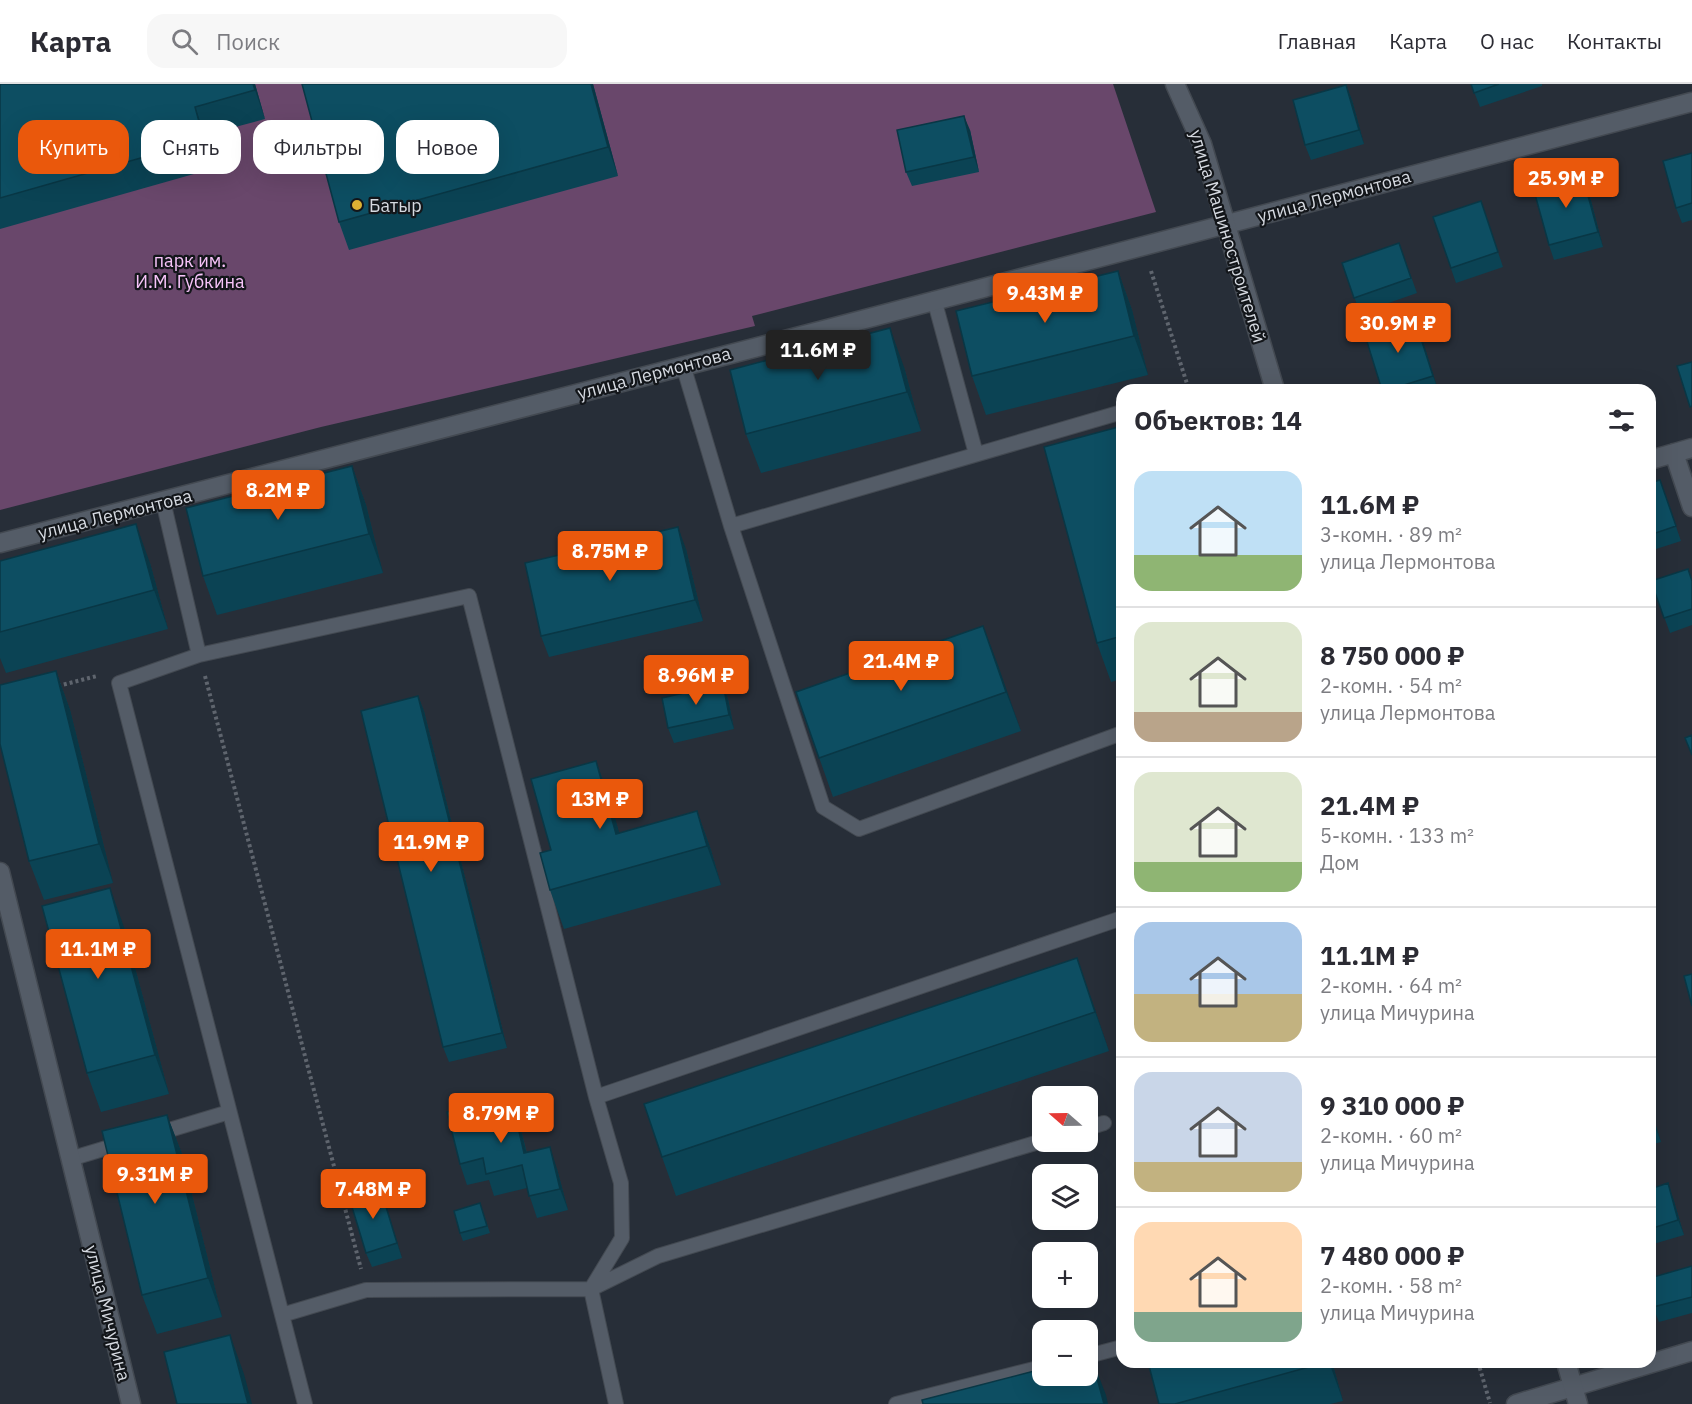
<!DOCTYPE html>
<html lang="ru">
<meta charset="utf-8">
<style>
body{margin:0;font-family:"IBM Plex Sans",sans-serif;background:#f7f7f7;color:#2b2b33;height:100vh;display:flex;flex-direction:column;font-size:22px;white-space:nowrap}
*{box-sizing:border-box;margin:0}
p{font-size:20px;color:#7c7c81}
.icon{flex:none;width:33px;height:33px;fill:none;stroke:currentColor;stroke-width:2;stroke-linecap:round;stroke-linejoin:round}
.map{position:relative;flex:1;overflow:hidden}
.panel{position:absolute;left:1116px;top:300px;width:540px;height:984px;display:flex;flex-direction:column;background:#fff;border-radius:18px;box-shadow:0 6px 24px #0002}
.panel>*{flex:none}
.top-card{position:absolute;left:18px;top:36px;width:570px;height:54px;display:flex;gap:12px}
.needle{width:39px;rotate:290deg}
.tools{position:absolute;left:1032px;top:1002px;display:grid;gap:12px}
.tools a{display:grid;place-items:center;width:66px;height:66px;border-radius:12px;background:#fff;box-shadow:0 6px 24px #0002;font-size:30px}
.price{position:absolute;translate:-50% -51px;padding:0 14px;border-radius:6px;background:#ea580c;color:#fff;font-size:20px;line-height:39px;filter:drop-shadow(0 2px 3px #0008)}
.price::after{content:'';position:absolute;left:50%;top:36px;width:18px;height:14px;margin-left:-9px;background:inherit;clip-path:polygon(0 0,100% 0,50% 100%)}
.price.on{background:#222;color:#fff}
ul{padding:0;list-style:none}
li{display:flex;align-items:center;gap:18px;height:150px;padding:0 18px}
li+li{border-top:2px solid #e1e1e2}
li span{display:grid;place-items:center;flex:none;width:168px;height:120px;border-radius:18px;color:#555}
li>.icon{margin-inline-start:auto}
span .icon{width:72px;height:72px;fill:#fffc;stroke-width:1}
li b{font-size:26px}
h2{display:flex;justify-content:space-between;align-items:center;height:72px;padding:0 18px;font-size:26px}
.tag{padding:0 21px;border-radius:18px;background:#fff;box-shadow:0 6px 24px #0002;font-size:21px;line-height:54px}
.tag.on{background:#ea580c;color:#fff}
header{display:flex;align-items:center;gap:36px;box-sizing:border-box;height:84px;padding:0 30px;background:#fff;border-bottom:2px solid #e1e1e2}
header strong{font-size:28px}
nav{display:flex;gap:33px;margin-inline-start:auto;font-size:21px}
.search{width:420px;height:54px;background:#f7f7f7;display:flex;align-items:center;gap:15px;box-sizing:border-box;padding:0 21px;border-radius:18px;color:#7c7c81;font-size:22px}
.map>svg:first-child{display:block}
.green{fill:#69476b}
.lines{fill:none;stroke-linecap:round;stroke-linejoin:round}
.service-casing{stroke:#434951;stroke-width:16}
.minor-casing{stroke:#434951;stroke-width:21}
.tertiary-casing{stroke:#434951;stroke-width:21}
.path{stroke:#5f656e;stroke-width:4;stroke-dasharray:3 3;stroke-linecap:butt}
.service{stroke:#545c67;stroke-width:14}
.minor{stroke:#545c67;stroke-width:18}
.tertiary{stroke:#545c67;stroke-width:18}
.wall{fill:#0b4354}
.shaded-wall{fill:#093745}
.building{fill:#0d4e62;stroke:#093745;stroke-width:1.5}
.poi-dot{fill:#ddb133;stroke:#13161a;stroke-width:2}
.labels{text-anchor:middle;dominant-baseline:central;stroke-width:4.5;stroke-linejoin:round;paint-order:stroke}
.street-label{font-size:18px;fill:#d6dae1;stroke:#13161a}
.poi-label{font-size:18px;fill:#d6dae1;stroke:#13161a;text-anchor:start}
.park-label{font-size:18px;fill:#f8c4fa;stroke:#13161a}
</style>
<header>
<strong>Карта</strong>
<div class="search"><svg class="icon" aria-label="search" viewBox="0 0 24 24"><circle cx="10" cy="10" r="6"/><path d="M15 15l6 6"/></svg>Поиск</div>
<nav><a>Главная</a><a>Карта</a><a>О нас</a><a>Контакты</a></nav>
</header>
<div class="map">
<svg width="1692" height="1320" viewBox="0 0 1692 1320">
<rect width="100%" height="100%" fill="#272e38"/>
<path class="green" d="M0,0H1113L1156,128L752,232L755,242L321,343L0,426Z"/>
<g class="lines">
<g class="service-casing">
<path id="service" d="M934,215L976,370
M683,281L731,442
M1122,328L731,442L823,723L859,745L1122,649
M163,417L199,571
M596,1013L621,1099L622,1154L591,1205L616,1320
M1088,1044L1104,1039
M156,1050L229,1028
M70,1075L123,1059
M282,1231L366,1206L591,1205L658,1172L1042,1057
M1088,1272L1122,1263
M305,1320L119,599L199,571L469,512L596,1013L1122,834
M896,1320L1042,1283"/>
</g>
<g class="minor-casing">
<path id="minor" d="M1674,369L1692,423
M1650,376L1692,364
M0,459C565,314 1128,167 1692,18
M0,788L131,1320
M1516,1320L1692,1267"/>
</g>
<g class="tertiary-casing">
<path id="tertiary" d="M1175,0L1202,60L1275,306
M1566,1278L1578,1320"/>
</g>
<path class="path" d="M1151,187L1189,306
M205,592L361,1185
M58,602L97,592
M1478,1278L1490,1319"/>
<use href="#service" class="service"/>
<use href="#minor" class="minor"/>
<use href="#tertiary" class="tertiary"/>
</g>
<path class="wall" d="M0,0H255L265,35L205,51L215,84L0,145Z
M302,0H593L618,92L349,166L339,138Z
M1471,0H1542V2L1480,23Z
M1346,1L1352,16L1364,60L1311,76L1305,61Z
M970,46L979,88L912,102L906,88Z
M1692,69V136L1682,139L1676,124Z
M1582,90L1588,105L1603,163L1554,176L1549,161Z
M1481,117L1503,183L1456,199L1433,133Z
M1399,159L1417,209L1360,229L1342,179Z
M1118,187L1132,226L1148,291L986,331L972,292Z
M1420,248L1438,306H1382Z
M904,283L921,347L761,389L746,350Z
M1122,342V595L1111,598L1097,559Z
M352,382L366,421L383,489L217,531L203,492Z
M1660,396L1681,457L1650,467V399Z
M686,465L703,537L549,573L541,552Z
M0,477L150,479L168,545L6,589L0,574Z
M1692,496V541L1670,549L1651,497Z
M983,542L1021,647L833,713L796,608Z
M56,587L70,626L113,799L44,816L29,777Z
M723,600L728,615L734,645L674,659L668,644Z
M418,612L424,627L507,964L449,978L443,963Z
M596,677L610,716L619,749L697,727L711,766L721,801L564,845L550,806L551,766Z
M124,843L169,1010L101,1028L87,989Z
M1091,914L1109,967L676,1112L662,1073Z
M1650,1023L1661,1058L1650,1061Z
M167,1031L182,1070L222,1233L157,1250L142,1211Z
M518,1034L527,1069L557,1085L568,1126L537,1134L527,1104L494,1112L489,1096L467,1101L460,1080Z
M380,1103L402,1174L372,1183L366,1169Z
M1650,1105L1673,1114L1684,1151L1650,1161Z
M480,1119L490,1149L463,1157L460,1149Z
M1692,1182V1229L1659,1238L1653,1223Z
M1148,1278H1332L1343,1317L1330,1320H1159Z"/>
<path class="shaded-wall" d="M253,0H255L265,35L255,6Z
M591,0H593L618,92L608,63Z
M1346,1L1352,16L1364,60L1359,46Z
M195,23L205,51L215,84L204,56Z
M964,32L970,46L979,88L974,73Z
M1582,90L1588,105L1603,163L1598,148Z
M1118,187L1132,226L1148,291L1134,252Z
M1414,233L1420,248L1438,306L1433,292Z
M890,244L904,283L921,347L907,308Z
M352,382L366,421L383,489L369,450Z
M136,440L150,479L168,545L154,506Z
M678,443L686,465L703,537L695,516Z
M983,542L998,581L1021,647L1006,608Z
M56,587L70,626L113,799L99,760Z
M723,600L728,615L734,645L729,631Z
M418,612L424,627L507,964L502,949Z
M596,677L610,716L629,784L616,750Z
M697,727L711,766L721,801L707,762Z
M110,804L124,843L169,1010L155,971Z
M1077,874L1091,914L1109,967L1095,928Z
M511,1013L518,1034L532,1091L524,1069Z
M1650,1023L1661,1058L1655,1043Z
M167,1031L182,1070L222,1233L208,1194Z
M550,1063L557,1085L568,1126L560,1105Z
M1668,1099L1673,1114L1684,1151L1678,1136Z
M380,1103L385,1118L402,1174L397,1159Z
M230,1251L244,1290L252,1320H248Z
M1091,1272L1106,1311L1108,1320H1104Z
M1329,1278H1332L1343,1317Z"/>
<path class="building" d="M0,0H253L255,6L195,23L204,56L0,114Z
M302,0H591L608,63L339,138Z
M1471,0H1499L1474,9Z
M1346,1L1359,46L1305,61L1293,16Z
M964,32L974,73L906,88L897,46Z
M1692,69V119L1676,124L1663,77Z
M1582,90L1598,148L1549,161L1533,103Z
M1481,117L1498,168L1451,184L1433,133Z
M1399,159L1411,194L1354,214L1342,179Z
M1118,187L1134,252L972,292L956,227Z
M1414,233L1433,292L1388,306H1382L1364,248Z
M890,244L907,308L746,350L730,286Z
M1692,278V322L1690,323L1677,282Z
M1122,342V552L1097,559L1044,363Z
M352,382L369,450L203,492L186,424Z
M1660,396L1676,442L1650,451V399Z
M136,440L154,506L0,548V477Z
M678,443L695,516L541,552L525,479Z
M1688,485L1692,497V525L1664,534L1651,497Z
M983,542L1006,608L819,674L796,608Z
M56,587L99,760L29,777L0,660V601Z
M723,600L729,631L668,644L662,614Z
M418,612L502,949L443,963L361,627Z
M1692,651V671L1685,654Z
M596,677L616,750L697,727L707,762L550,806L540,769L551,766L531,695Z
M110,804L155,971L87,989L42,822Z
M1077,874L1095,928L662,1073L644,1020Z
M1692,890V922L1684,892Z
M511,1013L524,1069L550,1063L560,1105L529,1112L522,1081L486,1090L483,1074L460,1080L447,1028Z
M1650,1025L1655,1043L1650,1045Z
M167,1031L208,1194L142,1211L102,1047Z
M1668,1099L1678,1136L1650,1145V1105Z
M380,1103L397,1159L366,1169L349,1113Z
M480,1119L487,1142L460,1149L454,1127Z
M1692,1182V1213L1653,1223L1650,1211V1194Z
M230,1251L248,1320H177L164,1268Z
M1091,1272L1104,1320H923L922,1316L1042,1285V1292H1088V1273Z
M1148,1278H1327L1175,1320H1159Z"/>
<circle class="poi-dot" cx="357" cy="121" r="6"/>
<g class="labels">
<g class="street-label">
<text transform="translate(1334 112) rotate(-15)">улица Лермонтова</text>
<text transform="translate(1228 152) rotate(73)">улица Машиностроителей</text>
<text transform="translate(654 289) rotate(-15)">улица Лермонтова</text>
<text transform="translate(115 430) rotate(-14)">улица Лермонтова</text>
<text transform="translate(108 1229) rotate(76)">улица Мичурина</text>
</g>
<g class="poi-label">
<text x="369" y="121">Батыр</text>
</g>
<g class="park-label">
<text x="190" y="176">парк им.<tspan x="190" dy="21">И.М. Губкина</tspan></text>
</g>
</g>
</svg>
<div class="tools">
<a><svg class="needle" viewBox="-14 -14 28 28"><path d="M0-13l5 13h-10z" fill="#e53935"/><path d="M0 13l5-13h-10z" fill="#7c7c81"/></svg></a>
<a><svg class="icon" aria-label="layers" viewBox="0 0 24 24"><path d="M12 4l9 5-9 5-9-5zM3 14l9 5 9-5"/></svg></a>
<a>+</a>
<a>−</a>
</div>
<b class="price" style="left:1566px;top:125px">25.9M ₽</b>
<b class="price" style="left:1045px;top:240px">9.43M ₽</b>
<b class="price" style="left:1398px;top:270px">30.9M ₽</b>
<b class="price on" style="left:818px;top:297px">11.6M ₽</b>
<b class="price" style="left:278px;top:437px">8.2M ₽</b>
<b class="price" style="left:610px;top:498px">8.75M ₽</b>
<b class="price" style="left:901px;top:608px">21.4M ₽</b>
<b class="price" style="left:696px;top:622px">8.96M ₽</b>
<b class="price" style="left:600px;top:746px">13M ₽</b>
<b class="price" style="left:431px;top:789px">11.9M ₽</b>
<b class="price" style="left:98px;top:896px">11.1M ₽</b>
<b class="price" style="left:501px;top:1060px">8.79M ₽</b>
<b class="price" style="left:155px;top:1121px">9.31M ₽</b>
<b class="price" style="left:373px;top:1136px">7.48M ₽</b>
<div class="top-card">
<a class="tag on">Купить</a>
<a class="tag">Снять</a>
<a class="tag">Фильтры</a>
<a class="tag">Новое</a>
</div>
<section class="panel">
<h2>Объектов: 14<svg class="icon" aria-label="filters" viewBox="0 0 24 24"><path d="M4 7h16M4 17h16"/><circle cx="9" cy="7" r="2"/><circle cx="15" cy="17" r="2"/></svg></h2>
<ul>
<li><span style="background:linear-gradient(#bfe0f5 70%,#8fb573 0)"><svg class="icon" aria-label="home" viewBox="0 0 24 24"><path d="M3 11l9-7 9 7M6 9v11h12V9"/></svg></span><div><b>11.6M ₽</b><p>3-комн. · 89 m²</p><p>улица Лермонтова</p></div></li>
<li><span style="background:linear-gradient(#dfe7d0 75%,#b9a48a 0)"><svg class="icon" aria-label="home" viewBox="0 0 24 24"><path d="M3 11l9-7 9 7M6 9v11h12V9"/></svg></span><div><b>8 750 000 ₽</b><p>2-комн. · 54 m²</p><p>улица Лермонтова</p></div></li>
<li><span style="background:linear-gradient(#dfe7d0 75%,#8fb573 0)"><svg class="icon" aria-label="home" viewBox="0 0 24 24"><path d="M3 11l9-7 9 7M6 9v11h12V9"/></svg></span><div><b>21.4M ₽</b><p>5-комн. · 133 m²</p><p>Дом</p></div></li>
<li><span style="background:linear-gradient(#a9c7e8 60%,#c2b280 0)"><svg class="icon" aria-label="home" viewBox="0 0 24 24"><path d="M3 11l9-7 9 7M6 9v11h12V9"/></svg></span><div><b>11.1M ₽</b><p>2-комн. · 64 m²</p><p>улица Мичурина</p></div></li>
<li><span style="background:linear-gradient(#c9d6e8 75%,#c2b280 0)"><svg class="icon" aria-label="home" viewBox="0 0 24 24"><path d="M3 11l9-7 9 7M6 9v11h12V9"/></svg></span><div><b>9 310 000 ₽</b><p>2-комн. · 60 m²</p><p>улица Мичурина</p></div></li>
<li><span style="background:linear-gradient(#ffd9b3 75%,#7fa58c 0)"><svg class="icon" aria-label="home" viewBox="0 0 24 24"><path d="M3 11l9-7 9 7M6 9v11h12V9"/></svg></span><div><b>7 480 000 ₽</b><p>2-комн. · 58 m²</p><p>улица Мичурина</p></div></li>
</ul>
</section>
</div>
